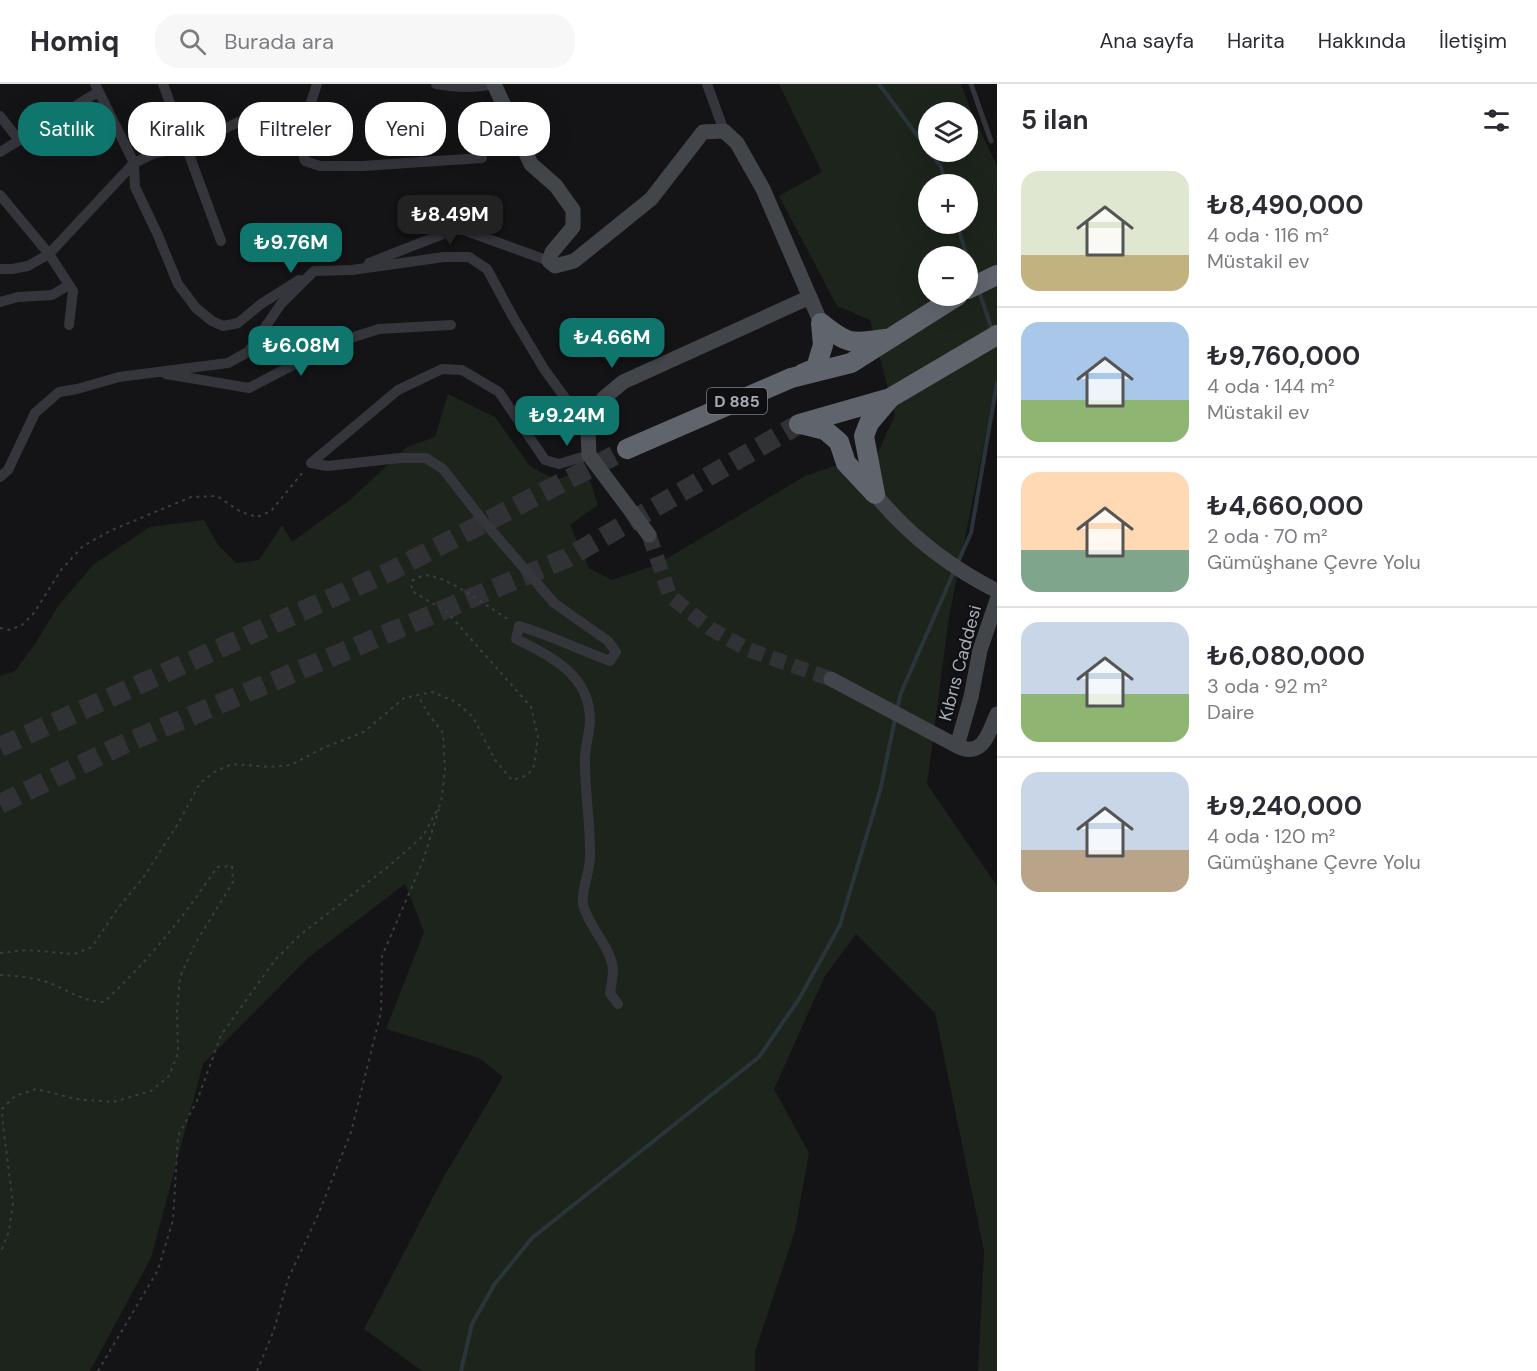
<!DOCTYPE html>
<html lang="tr">
<meta charset="utf-8">
<style>
body{margin:0;font-family:"DM Sans",sans-serif;background:#f7f7f7;color:#2b2b33;height:100vh;display:flex;flex-direction:column;font-size:22px;white-space:nowrap}
*{box-sizing:border-box;margin:0}
p{font-size:20px;color:#7c7c81}
.icon{flex:none;width:33px;height:33px;fill:none;stroke:currentColor;stroke-width:2;stroke-linecap:round;stroke-linejoin:round}
.map{position:relative;flex:1;overflow:hidden}
.drawer{display:flex;flex-direction:column;background:#fff;width:540px}
.drawer>*{flex:none}
.top-card{position:absolute;left:18px;top:18px;width:570px;height:54px;display:flex;gap:12px}
.controls{position:absolute;left:918px;top:18px;display:grid;gap:12px}
.controls a{display:grid;place-items:center;width:60px;height:60px;border-radius:50%;background:#fff;box-shadow:0 6px 24px #0002;font-size:30px}
.price{position:absolute;translate:-50% -51px;padding:0 14px;border-radius:12px;background:#0f766e;color:#fff;font-size:20px;line-height:39px;filter:drop-shadow(0 2px 3px #0008)}
.price::after{content:'';position:absolute;left:50%;top:36px;width:18px;height:14px;margin-left:-9px;background:inherit;clip-path:polygon(0 0,100% 0,50% 100%)}
.price.selected{background:#222;color:#fff}
ul{padding:0;list-style:none}
li{display:flex;align-items:center;gap:18px;height:150px;padding:0 24px}
li+li{border-top:2px solid #e1e1e2}
li span{display:grid;place-items:center;flex:none;width:168px;height:120px;border-radius:18px;color:#555}
li>.icon{margin-inline-start:auto}
span .icon{width:72px;height:72px;fill:#fffc;stroke-width:1}
li b{font-size:26px}
h2{display:flex;justify-content:space-between;align-items:center;height:72px;padding:0 24px;font-size:26px}
.chip{padding:0 21px;border-radius:24px;background:#fff;box-shadow:0 6px 24px #0002;font-size:21px;line-height:54px}
.chip.selected{background:#0f766e;color:#fff}
header{display:flex;align-items:center;gap:36px;box-sizing:border-box;height:84px;padding:0 30px;background:#fff;border-bottom:2px solid #e1e1e2}
header strong{font-size:28px}
nav{display:flex;gap:33px;margin-inline-start:auto;font-size:21px}
.search{width:420px;height:54px;background:#f7f7f7;display:flex;align-items:center;gap:15px;box-sizing:border-box;padding:0 21px;border-radius:24px;color:#7c7c81;font-size:22px}
main{display:flex;flex:1;min-height:0}
.map>svg:first-child{display:block}
.green{fill:#1c241c;fill-rule:evenodd}
.lines{fill:none;stroke-linecap:round;stroke-linejoin:round}
.stream{stroke:#29353b;stroke-width:4}
.secondary-tunnel{stroke:#313236;stroke-width:15;stroke-dasharray:15 8;stroke-linecap:butt}
.highway-tunnel{stroke:#313236;stroke-width:20;stroke-dasharray:20 10;stroke-linecap:butt}
.path{stroke:#3a3e42;stroke-width:2;stroke-dasharray:3 4.5;stroke-linecap:butt}
.lane{stroke:#34363b;stroke-width:5}
.street{stroke:#34363b;stroke-width:10}
.secondary{stroke:#42464b;stroke-width:15}
.highway{stroke:#60656d;stroke-width:20}
.labels{text-anchor:middle;dominant-baseline:central;stroke-width:4.5;stroke-linejoin:round;paint-order:stroke}
.shield{fill:#0f0f11;stroke:#777d85;stroke-width:1.5}
.shield-label{font-size:16px;font-weight:bold;fill:#a4acb7}
.street-label{font-size:18px;fill:#a4acb7;stroke:#0f0f11}
</style>
<header>
<strong>Homiq</strong>
<div class="search"><svg class="icon" aria-label="search" viewBox="0 0 24 24"><circle cx="10" cy="10" r="6"/><path d="M15 15l6 6"/></svg>Burada ara</div>
<nav><a>Ana sayfa</a><a>Harita</a><a>Hakkında</a><a>İletişim</a></nav>
</header>
<main>
<div class="map">
<svg width="997" height="1287" viewBox="0 0 997 1287">
<rect width="100%" height="100%" fill="#141416"/>
<path class="green" d="M779,0H961L971,27L997,82V296L949,533L927,700L997,802V1287H978L984,1167L935,929L856,850L825,892L774,1005L809,1069L795,1147L755,1268V1287H422L364,1245L443,1094L503,993L479,974L386,945L424,848L405,800L309,873L203,980L151,1174L90,1287H0V592L15,587L35,560L58,522L94,480L150,443L204,436L218,461L236,479L259,476L282,441L292,458L351,415L407,363L435,353L448,310L495,333L530,382L555,396L586,385L598,421L570,441L589,484L612,496L656,481L805,392L838,381L871,383L895,332L870,236L837,222L779,112L822,88ZM928,28H968V68H928ZM928,100H968V140H928ZM928,172H968V212H928Z"/>
<g class="lines">
<path class="stream" d="M879,0L928,66
M930,68L941,83L946,100
M957,140L967,172
M968,175L974,195
M979,207L992,246
M958,478L971,449L997,299
M897,625L901,609L955,485
M461,1287L472,1240L494,1201L532,1154L759,973L799,915L840,841L881,703L895,635"/>
<path class="secondary-tunnel" d="M649,451L670,512L711,545L749,566L831,595"/>
<path class="highway-tunnel" d="M0,663L389,488L627,365
M0,720L124,660L567,474L799,340"/>
<path class="path" d="M0,544L9,546L22,541L34,529L61,486L83,462L112,446L191,413L217,412L241,428L257,433L271,427L303,388
M0,869L27,866L74,870L92,863L118,824L143,794L179,738L200,699L216,687L232,680L270,683L291,681L323,664L364,648L404,614L432,608L456,618L473,633L495,676L512,696L528,691L534,682L538,653L531,623L447,528L412,507L411,498C417,493 424,490 432,492C456,498 489,524 511,537
M0,891C16,892 32,893 47,898C66,905 83,918 104,918C147,878 185,832 217,783L232,782L233,798L195,860L180,893L177,926L178,969L169,992L151,1007L113,1018L76,1015L36,1005L15,1012L2,1025L3,1042L13,1119L9,1147L0,1170
M98,1287L158,1186L173,1136L178,1052L197,1017L221,951L275,876L300,851L389,782L423,752L441,719L445,686L443,649L427,628L418,611
M257,1287L274,1246L288,1195L318,1131L351,1048L381,928L382,872L423,777L439,725"/>
<path class="lane" d="M971,0L991,57"/>
<path class="street" d="M95,0L134,79L135,103L157,149L178,200L196,224L212,237L223,242L238,239L261,220L299,196
M163,0L221,157
M436,0C456,3 473,5 492,0
M707,0L724,47
M308,28L300,59L305,77L320,82H363L482,74
M0,32L19,56
M0,68L98,8
M0,111L49,170L73,207L69,241
M369,179L448,148L461,145L549,177
M0,185H12L28,182L49,170L134,79L155,69L186,63L245,35L290,36L308,28L317,0
M0,218L18,213L52,211L69,201
M166,290L249,304L335,259L379,245L451,241
M311,379L327,382L400,374H426L443,385L485,439L554,519L608,557L616,568L610,577C579,566 550,551 519,542L516,555C552,572 591,592 590,638C589,652 584,666 585,679C585,712 591,743 590,775C589,790 581,807 583,820C588,843 613,865 613,887C613,894 611,902 610,909L618,920
M311,379L398,306L442,285L462,286L499,308L545,376L559,380L589,371
M0,393L8,386L35,329L59,308L77,305L119,293L228,279L248,268L281,220L314,187L352,186L444,173H469L487,185L513,233L544,285L574,326"/>
<path class="secondary" d="M494,0L531,80L556,102L573,126V143L552,168L549,177L555,182L574,177L651,115L703,48L724,47L737,59L763,105L821,239
M875,410C908,451 950,483 997,507
M649,451L589,371L588,346L595,326L604,314L623,298L810,213
M997,516L980,566L971,613L957,662C983,675 989,648 997,630
M831,595L957,662"/>
<path class="highway" d="M968,205L997,191
M802,290L816,284L823,261L821,239C848,261 852,260 885,255
M799,340L890,314L997,251
M801,340L825,346L839,358L846,379L875,410L864,352L869,339L890,314
M627,365L791,294L851,279L957,212"/>
</g>
<g class="labels">
<rect class="shield" x="707" y="304" width="60" height="26" rx="4.5"/>
<g class="shield-label">
<text x="737" y="317">D 885</text>
</g>
<g class="street-label">
<text transform="translate(960 579) rotate(-75)">Kıbrıs Caddesi</text>
</g>
</g>
</svg>
<div class="controls">
<a><svg class="icon" aria-label="layers" viewBox="0 0 24 24"><path d="M12 4l9 5-9 5-9-5zM3 14l9 5 9-5"/></svg></a>
<a>+</a>
<a>−</a>
</div>
<b class="price selected" style="left:450px;top:162px">₺8.49M</b>
<b class="price" style="left:291px;top:190px">₺9.76M</b>
<b class="price" style="left:612px;top:285px">₺4.66M</b>
<b class="price" style="left:301px;top:293px">₺6.08M</b>
<b class="price" style="left:567px;top:363px">₺9.24M</b>
<div class="top-card">
<a class="chip selected">Satılık</a>
<a class="chip">Kiralık</a>
<a class="chip">Filtreler</a>
<a class="chip">Yeni</a>
<a class="chip">Daire</a>
</div>
</div>
<section class="drawer">
<h2>5 ilan<svg class="icon" aria-label="filters" viewBox="0 0 24 24"><path d="M4 7h16M4 17h16"/><circle cx="9" cy="7" r="2"/><circle cx="15" cy="17" r="2"/></svg></h2>
<ul>
<li><span style="background:linear-gradient(#dfe7d0 70%,#c2b280 0)"><svg class="icon" aria-label="home" viewBox="0 0 24 24"><path d="M3 11l9-7 9 7M6 9v11h12V9"/></svg></span><div><b>₺8,490,000</b><p>4 oda · 116 m²</p><p>Müstakil ev</p></div></li>
<li><span style="background:linear-gradient(#a9c7e8 65%,#8fb573 0)"><svg class="icon" aria-label="home" viewBox="0 0 24 24"><path d="M3 11l9-7 9 7M6 9v11h12V9"/></svg></span><div><b>₺9,760,000</b><p>4 oda · 144 m²</p><p>Müstakil ev</p></div></li>
<li><span style="background:linear-gradient(#ffd9b3 65%,#7fa58c 0)"><svg class="icon" aria-label="home" viewBox="0 0 24 24"><path d="M3 11l9-7 9 7M6 9v11h12V9"/></svg></span><div><b>₺4,660,000</b><p>2 oda · 70 m²</p><p>Gümüşhane Çevre Yolu</p></div></li>
<li><span style="background:linear-gradient(#c9d6e8 60%,#8fb573 0)"><svg class="icon" aria-label="home" viewBox="0 0 24 24"><path d="M3 11l9-7 9 7M6 9v11h12V9"/></svg></span><div><b>₺6,080,000</b><p>3 oda · 92 m²</p><p>Daire</p></div></li>
<li><span style="background:linear-gradient(#c9d6e8 65%,#b9a48a 0)"><svg class="icon" aria-label="home" viewBox="0 0 24 24"><path d="M3 11l9-7 9 7M6 9v11h12V9"/></svg></span><div><b>₺9,240,000</b><p>4 oda · 120 m²</p><p>Gümüşhane Çevre Yolu</p></div></li>
</ul>
</section>
</main>
